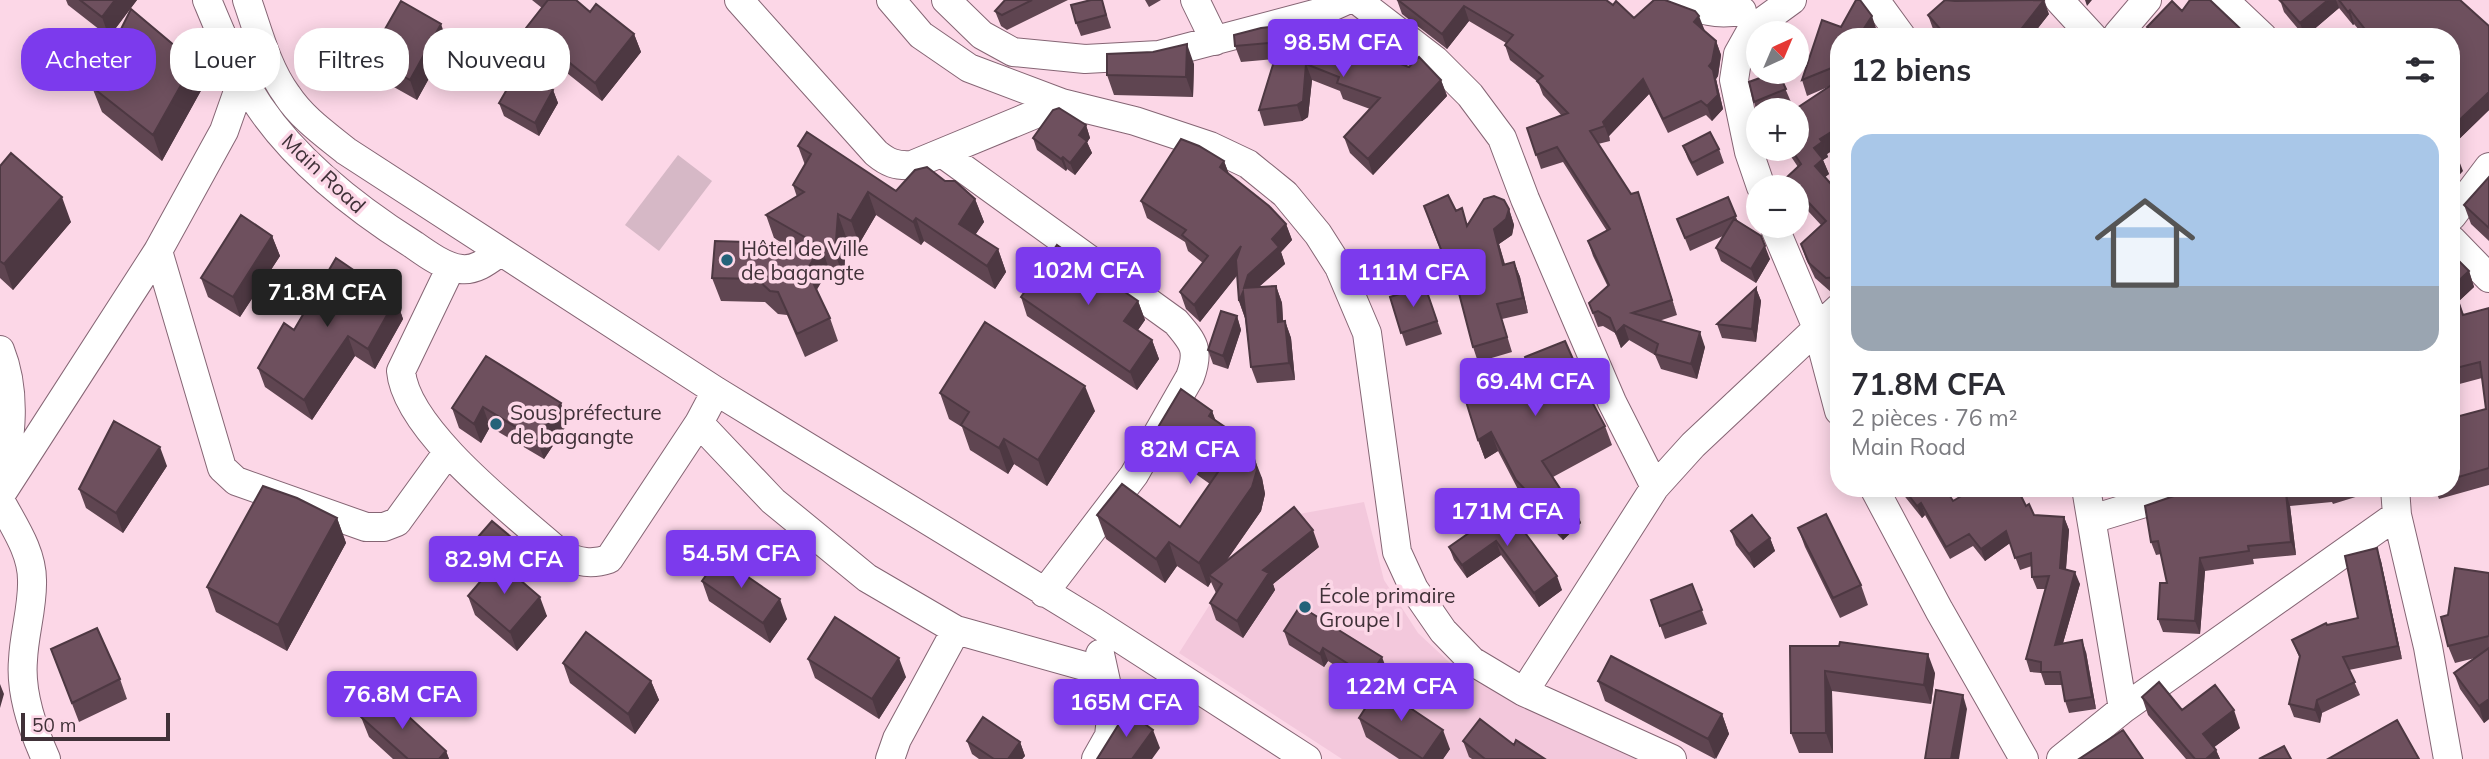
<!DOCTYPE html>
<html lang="fr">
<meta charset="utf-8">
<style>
body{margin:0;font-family:Mulish,sans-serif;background:#f7f7f7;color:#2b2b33;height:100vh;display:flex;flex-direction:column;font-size:26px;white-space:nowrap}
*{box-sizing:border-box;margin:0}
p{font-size:23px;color:#7c7c81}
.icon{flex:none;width:38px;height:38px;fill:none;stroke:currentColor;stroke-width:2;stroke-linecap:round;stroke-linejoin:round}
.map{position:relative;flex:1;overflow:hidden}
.sheet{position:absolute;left:1830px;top:28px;width:630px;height:469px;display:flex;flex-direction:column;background:#fff;border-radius:28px;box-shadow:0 4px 18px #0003}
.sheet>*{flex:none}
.top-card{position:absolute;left:21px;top:28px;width:665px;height:63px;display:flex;gap:14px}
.needle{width:46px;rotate:44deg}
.fabs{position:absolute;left:1746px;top:21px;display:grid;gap:14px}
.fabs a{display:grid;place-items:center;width:63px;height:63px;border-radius:50%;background:#fff;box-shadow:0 4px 18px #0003;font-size:35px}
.scale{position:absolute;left:21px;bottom:18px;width:149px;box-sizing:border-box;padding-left:7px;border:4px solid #403138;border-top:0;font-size:19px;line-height:24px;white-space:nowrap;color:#403138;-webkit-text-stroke:5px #fcd7e7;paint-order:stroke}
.price{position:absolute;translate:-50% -60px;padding:0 16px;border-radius:7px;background:#7c3aed;color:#fff;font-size:23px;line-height:46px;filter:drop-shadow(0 2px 4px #0008)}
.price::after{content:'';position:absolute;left:50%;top:42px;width:21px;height:16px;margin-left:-10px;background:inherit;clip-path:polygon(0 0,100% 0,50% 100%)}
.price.on{background:#222;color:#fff}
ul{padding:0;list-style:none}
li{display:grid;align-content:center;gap:14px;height:371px;padding:0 21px}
li span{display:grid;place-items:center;height:217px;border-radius:21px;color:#555}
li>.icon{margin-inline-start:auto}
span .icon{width:126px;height:126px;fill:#fffc;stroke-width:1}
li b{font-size:30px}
h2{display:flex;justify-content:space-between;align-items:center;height:84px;padding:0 21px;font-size:30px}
.pill{padding:0 24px;border-radius:28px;background:#fff;box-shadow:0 4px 18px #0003;font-size:24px;line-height:63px}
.pill.on{background:#7c3aed;color:#fff}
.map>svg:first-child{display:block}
.built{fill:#f3c8dc}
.green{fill:#d6b8c6}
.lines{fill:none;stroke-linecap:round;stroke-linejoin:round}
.minor-casing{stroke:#856574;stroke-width:30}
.minor{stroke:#fff;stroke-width:28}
.wall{fill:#5f4551}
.shaded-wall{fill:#4d3842}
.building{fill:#6e505e;stroke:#4d3842;stroke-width:2}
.poi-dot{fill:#246279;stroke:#fcd7e7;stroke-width:2.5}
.labels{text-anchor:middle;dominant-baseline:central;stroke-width:7;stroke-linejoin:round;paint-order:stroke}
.street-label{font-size:21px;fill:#403138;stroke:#fcd7e7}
.poi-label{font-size:21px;fill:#403138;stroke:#fcd7e7;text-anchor:start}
</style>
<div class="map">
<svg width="2489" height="759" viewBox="0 0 2489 759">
<rect width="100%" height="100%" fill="#fcd7e7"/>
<path class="built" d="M1364,502L1384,580L1418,633L1463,675L1641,759H1342L1179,653L1233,568L1278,518Z"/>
<path class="green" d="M678,155L712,181L659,251L625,225Z"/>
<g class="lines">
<g class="minor-casing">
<path id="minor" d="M207,0C222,36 237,73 259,106C297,162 357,209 414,245C428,255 445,267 461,269C476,271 489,260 500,252
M247,0C258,31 267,68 287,95C302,118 325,134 346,151L716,391L1096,623L1307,759
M739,0L876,153C888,163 896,166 912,165L1062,103
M891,0L921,35L969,68L1062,103L1135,121L1210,146L1248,164L1285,194L1318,234L1339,267L1367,333L1397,552L1414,589L1443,631L1472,661L1524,692L1655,487
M946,0L982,35L1013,52L1085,59L1159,55L1318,13L1347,0
M1195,0L1215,41
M1357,0L1435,60L1470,95L1502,138L1525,199L1612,402L1655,487L1693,445L1839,308
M1678,0C1704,11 1714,15 1742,11
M1875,0L1902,37
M2059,0L2093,37
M2224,0L2263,37
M2118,34L2147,0
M942,153L1176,322C1194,343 1200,350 1190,377L1134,475L1044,593
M1761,187L1749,152L1734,80L1738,54L1752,29L1792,0
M2452,216L2489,167
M1774,226L1817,328L1839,411
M2452,240L2489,278
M158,251L222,468L236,481L366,527H384L397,522L447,453
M451,267L401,371C406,431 517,515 562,555C579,562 591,565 609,559L699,423L716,391
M0,350C17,392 11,438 2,481
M699,423L773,501L867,578L956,630
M1874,488L1939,610L2024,759
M2086,488L2123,709
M0,496L158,251L224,131L242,80
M0,500C13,525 32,551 32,580C33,606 24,634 23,660C20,693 33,730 46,759
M2397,515L2428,647L2448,759
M2092,519L2194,488
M1524,692L1672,759
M890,759L897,739L956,630L1102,671
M1096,759L1109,736L1112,709L1100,654
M2061,759L2123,709L2397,515L2395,488"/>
</g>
<use href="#minor" class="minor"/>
</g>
<path class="wall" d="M66,0H137L109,37L68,5Z
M532,0H576L590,12L634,34L641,52L602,101L533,46L526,28L542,8Z
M1005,0H1068L1007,30L1001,26L995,11Z
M1102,0L1111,28L1081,36L1076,23Z
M1145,0H1161L1149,7Z
M1397,0H1606L1634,18L1705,31L1716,41L1721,55L1718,76L1716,79L1723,109L1712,121L1706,115L1668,133L1649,94L1609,136L1610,141L1598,144L1631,194L1638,192L1643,206L1677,315L1659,321L1705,347L1697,379L1661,369L1655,355L1629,340L1621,348L1615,333L1603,326L1598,327L1589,303L1608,287L1593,256L1588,241L1607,231L1563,162L1541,169L1527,128L1562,116L1543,95L1538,82L1510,60L1505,45L1506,43L1469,21L1447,49L1402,14Z
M2278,0H2460L2489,26V110L2452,146V37H2365L2354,24L2353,25L2339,8L2305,37L2284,12L2281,3Z
M2182,11L2249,37H2150L2147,27Z
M2049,14L2031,37H1940L1933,29L1928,15Z
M1841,27L1877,31L1874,37H1839V146L1827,154L1828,157L1823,160L1829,174L1825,177L1839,193V292L1832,293L1815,278L1806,259L1801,244L1821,225L1797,199V187H1789L1786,178L1798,167L1786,149H1797L1828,87L1807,96L1802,80Z
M1261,28L1441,80L1447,96L1373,175L1350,153L1344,137L1370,109L1343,99L1340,91L1312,80L1308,117L1302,121L1264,126L1259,110L1275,59L1241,62L1235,46Z
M448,44L417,100L376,77L369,57Z
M1153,52L1194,64L1193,97L1114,95L1107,75Z
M194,62L203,87L162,161L102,112L92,87Z
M1778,72L1791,102L1771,110H1759L1758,116L1754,102Z
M553,90L558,103L539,136L504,116L499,103Z
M1086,125L1090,138L1087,142L1092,153L1075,175L1067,169L1066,171L1037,150L1033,138Z
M798,146L896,191L945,181L975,199L984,222L975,235L998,249L1006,272L995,289L924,241L921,245L876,215L859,244L846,237L844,277L829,269L816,290L830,318L838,341L805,357L787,315L778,314L765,302L721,301L712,278L782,243L774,238L766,215L797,197L793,185L805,165Z
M1683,146L1719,149L1724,163L1697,176L1688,159Z
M1224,161L1229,174L1286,224L1292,240L1281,252L1285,264L1259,287L1276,286L1282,303L1283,321H1285L1291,338L1295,380L1257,383L1251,367L1245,317V318L1239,301L1237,275L1200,322L1186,309L1180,292L1203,263L1188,251L1185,242L1147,218L1141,201Z
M0,166L71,222L13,290L0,278Z
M2489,177V241L2471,224L2464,205Z
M1728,197L1738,222L1770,259L1756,283L1721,261L1716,248L1723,236L1690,251L1677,219Z
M1509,209L1514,225L1512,235L1499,244L1505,264L1514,262L1520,277L1528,313L1502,319L1512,352L1478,362L1473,347L1453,271L1449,272L1429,221L1456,211L1468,225Z
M272,236L280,256L240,317L208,297L201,278Z
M2452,254L2469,271L2474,287L2459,301L2463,315L2489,308V485L2439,499L2435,488H2452V418L2486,409L2482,378L2452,386Z
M1425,286L1442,334L1406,346L1390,297Z
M1756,288L1761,301L1756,342L1722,338L1717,324Z
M1021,297L1138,301L1145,320L1138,330L1152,340L1159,359L1137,390L1027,316Z
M396,299L403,319L375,369L355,356L312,420L265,387L258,368L294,330Z
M1237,316L1241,330L1228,369L1213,364L1208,350Z
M486,356L568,423L544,459L490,427L481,443L459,428L452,408Z
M940,393L1095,411L1047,486L1014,464L1008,474L970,450L962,427L949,419Z
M1590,398L1605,426L1612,445L1553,477L1563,493L1574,504L1581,523L1563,540L1523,499L1498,451L1485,459L1478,440Z
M1212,411L1215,420L1262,478L1265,494L1261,511L1225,563L1319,547L1273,584L1275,590L1243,638L1216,620L1210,603L1216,593L1211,582L1208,587L1177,566L1165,583L1106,539L1097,515L1180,527L1210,484L1166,453L1157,429Z
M167,466L123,533L86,508L79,489Z
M1898,488H1945L1953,501L2026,506L2034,515L2064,517L2069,530L2066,569L2080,584L2063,643L2086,652L2096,709L2069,713L2065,701L2062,685H2045L2041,673L2030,672L2026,659L2046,589H2037L2032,577V566L2020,570L2010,543L1985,561L1973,546L1950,559L1925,515L1922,518Z
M2197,488H2378V490L2333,504L2332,502L2290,506L2296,555L2253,559L2254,564L2205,571L2200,634L2163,632L2158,619L2167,583L2161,554L2156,555L2151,542Z
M1506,507L1562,590L1539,607L1501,555L1467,578L1454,560L1449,547Z
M337,518L346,543L287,651L216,612L207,587Z
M1798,528L1861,585L1868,605L1840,618L1805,547Z
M1731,531L1770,538L1775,551L1754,568L1736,545Z
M471,545L516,551L504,566L547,616L517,651L475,615L468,596L490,570L476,559Z
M2381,561L2402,659L2349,670L2360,695L2322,713L2320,723L2294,717L2289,704L2300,659L2292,640L2327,625L2358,618Z
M2489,573V719L2484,723L2460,689L2454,673L2475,658L2455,663L2448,646V615Z
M702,581L787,619L770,643L709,601Z
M1692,584L1707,624L1665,639L1651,600Z
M1284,631L1387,670L1374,690L1328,661L1324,667L1289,645Z
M1790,646L1935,673L1931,704L1832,691L1833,753H1799L1791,733Z
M51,649L120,679L127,699L79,722Z
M808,659L906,677L879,719L815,678Z
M563,663L651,681L659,700L635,734L570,683Z
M1598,681L1722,714L1729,734L1715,759L1605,701Z
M2142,697L2182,710L2240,728L2214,747L2216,750L2220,759H2186L2148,715Z
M361,717L446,751L449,759H393L369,737Z
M1359,718L1450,749L1443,759H1399L1366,737Z
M967,741L1020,742L1025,756L1022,759H979L972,754Z
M1463,741L1514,745L1545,759H1472L1469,757Z"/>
<path class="shaded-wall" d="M115,0H137L109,37L102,17Z
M2044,0L2049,14L2031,37H2015Z
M2085,0H2092L2087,6Z
M2328,0H2336L2339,8L2305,37L2300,23Z
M1464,6L1469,21L1447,49L1442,34Z
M2350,10L2354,24L2353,25L2348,12Z
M1699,16L1705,31L1694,22Z
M1872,16L1877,31L1874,37H1862L1861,33Z
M441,24L448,44L417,100L410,80Z
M634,34L641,52L602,101L595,83Z
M1716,41L1721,55L1718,76L1716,79L1723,109L1712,121L1707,106L1709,66Z
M1187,44L1194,64L1193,97L1186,77Z
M194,62L203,87L162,161L153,135Z
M1306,64L1312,80L1308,117L1302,121L1297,105Z
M1643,79L1649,94L1609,136L1610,141L1603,122Z
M1441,80L1447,96L1373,175L1368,159Z
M553,90L558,103L539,136L535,123Z
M2489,92V110L2452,146V127Z
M1086,125L1090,138L1087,142L1092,153L1075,175L1070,163L1079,135Z
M1839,127V146L1827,154L1828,157L1823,160L1829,174L1820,181L1815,166L1814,148L1820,139Z
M1063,157L1067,169L1066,171L1061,159Z
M2458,158L2463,171L2452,183V164Z
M1224,161L1230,178L1220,167Z
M868,192L876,215L859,244L851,221Z
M1638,192L1643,206L1677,315L1672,300Z
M62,197L71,222L13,290L4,264Z
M975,199L984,222L967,247L959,224Z
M1509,209L1514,225L1512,235L1499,244L1509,280L1503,265L1494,229Z
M838,214L846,237L844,277L835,254Z
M916,218L924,241L921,245L913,222Z
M1286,224L1292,240L1281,252L1285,264L1254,291L1244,288L1248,275L1272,239Z
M272,236L280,256L240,317L233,297Z
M821,246L829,269L815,293L807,270Z
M1241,246L1247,263L1200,322L1194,305Z
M1765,246L1770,259L1756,283L1751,269Z
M998,249L1006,272L995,289L987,266Z
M1514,262L1520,277L1528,313L1523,298Z
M2469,271L2474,287L2459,301L2453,286Z
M1276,286L1282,303L1284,339L1278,322Z
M1756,288L1761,301L1756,342L1752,329Z
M1243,292L1249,309L1245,318L1239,301Z
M396,299L403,319L375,369L368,349Z
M1138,301L1145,320L1131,340L1124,321Z
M1237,316L1241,330L1228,369L1223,356Z
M1285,321L1291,338L1295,380L1289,363Z
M1624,325L1629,340L1621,348L1616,333Z
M1700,332L1705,347L1697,379L1691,364Z
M348,336L355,356L312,420L304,400Z
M1152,340L1159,359L1137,390L1130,372Z
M1085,386L1095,411L1047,486L1038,460Z
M561,403L568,423L544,459L537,440Z
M483,407L490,427L481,443L474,424Z
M1212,411L1221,434L1209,416Z
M1491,432L1498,451L1485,459L1478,440Z
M1004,439L1014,464L1008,474L999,448Z
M160,447L167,466L123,533L116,513Z
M1253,455L1262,478L1265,494L1261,511L1214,578L1209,575L1211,582L1208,587L1199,563Z
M2286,493L2290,506L2296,555L2291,542Z
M1921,503L1925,515L1922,518L1917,506Z
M1574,504L1581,523L1563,540L1556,522Z
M2064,517L2069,530L2065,580L2060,568Z
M337,518L346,543L287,651L278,625Z
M1313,530L1319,547L1273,584L1275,590L1243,638L1237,621L1263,570Z
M2006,531L2010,543L1985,561L1981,549Z
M511,537L516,551L496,576L491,562Z
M1770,538L1775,551L1754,568L1749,554Z
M1496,541L1501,555L1467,578L1462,565Z
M1169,542L1177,566L1165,583L1156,559Z
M2377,548L2381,561L2402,659L2398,646Z
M2200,558L2205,571L2200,634L2195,621Z
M2075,572L2080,584L2059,657L2055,645Z
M1557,576L1562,590L1539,607L1534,593Z
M540,597L547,616L517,651L510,632Z
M780,599L787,619L770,643L763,623Z
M2082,640L2086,652L2096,709L2092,697Z
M1323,648L1328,661L1324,667L1320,654Z
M1928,654L1935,673L1931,704L1924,685Z
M1382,657L1387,670L1374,690L1369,677Z
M899,658L906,677L879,719L872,699Z
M1825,671L1832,691L1833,753L1826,733Z
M651,681L659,700L635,734L628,714Z
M0,684L4,694L0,708Z
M1963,695L1967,709L1959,759H1951Z
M2489,699V719L2484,723L2479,706Z
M2317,700L2322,713L2320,723L2315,710Z
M2234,710L2240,728L2209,751L2203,734Z
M1722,714L1729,734L1716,759L1708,739Z
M1153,730L1160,748L1152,759H1132Z
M1443,730L1450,749L1443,759H1423Z
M1020,742L1025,756L1022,759H1008Z
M2216,750L2220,759H2206Z
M446,751L449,759H439Z"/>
<path class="building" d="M80,0H115L102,17Z
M548,0H576L590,12L596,4L634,34L595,83L526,28Z
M1005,0H1032L1002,15L995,11Z
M1091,0H1102L1106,15L1076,23L1071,5Z
M1398,0H1606L1613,5L1616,1L1634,18L1654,0H1665L1695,11L1699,16L1694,22L1716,41L1712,62L1709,66L1713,70L1718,95L1707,106L1701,101L1663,119L1643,79L1603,122L1605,126L1590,131L1631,194L1638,192L1672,300L1632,313L1700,332L1691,364L1655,354L1658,344L1624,325L1616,333L1610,318L1598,311L1593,313L1589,303L1609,285L1588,241L1610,229L1557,147L1536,155L1527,128L1568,113L1537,81L1543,76L1505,45L1513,35L1464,6L1442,34Z
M1856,0H1860L1872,16L1861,33L1871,37H1839V65L1802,80L1822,20L1841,27Z
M1945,0L1955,1L2044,0L2015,37H2000L1994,33L1990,37H1947L1928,15Z
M2190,0H2210L2249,37H2157L2147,27L2172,1L2182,11Z
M2280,0H2328L2300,23Z
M2339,0H2460L2489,26V92L2452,127V37H2371L2350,10L2348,12Z
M401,1L441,24L410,80L369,57Z
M131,9L194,62L153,135L92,87Z
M1289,25L1303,28L1409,67L1419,57L1441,80L1368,159L1344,137L1380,98L1337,83L1339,77L1306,64L1303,101L1297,105L1259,110L1280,42L1235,46L1234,35L1261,28Z
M2064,31L2067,33L2065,37H2058Z
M1187,44L1186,77L1107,75V54L1153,52Z
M518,70L553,90L535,123L499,103Z
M1776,72H1778L1786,89L1754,102L1749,82Z
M1839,80V127L1820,139L1822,142L1814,148L1823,159L1815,166L1839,193V278L1838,277L1826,278L1809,263L1801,244L1826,221L1797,190V187H1795L1786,178L1801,164L1791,149H1797V110H1794Z
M1059,108L1086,125L1079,135L1087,141L1070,163L1063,157L1061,159L1033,138L1053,110Z
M807,132L896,191L915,170L927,167L945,181H955L975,199L959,224L998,249L987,266L916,218L913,222L868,192L851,221L838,214L835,254L821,246L807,270L830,318L797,334L778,292L770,291L757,279L712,278L715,241L817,244L766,215L804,192L793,185L811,154L798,146Z
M1710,132L1719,149L1692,163L1683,146Z
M1181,139L1199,146L1224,161L1220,167L1269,206L1286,224L1272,239L1279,247L1248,275L1244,288L1276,286L1278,322L1285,321L1289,363L1251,367L1243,292L1239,301L1236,260L1241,246L1194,305L1180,292L1208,256L1182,235L1186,230L1141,201Z
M2452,152L2458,158L2452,164Z
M11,153L62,197L4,264L0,261V166Z
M2489,177V228L2464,205Z
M1448,195L1456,211L1462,208L1467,226L1484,199L1494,196L1504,200L1509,209L1506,219L1494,229L1503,265L1514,262L1523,298L1497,304L1507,337L1473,347L1449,255L1444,257L1424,206Z
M1728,197L1736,216L1685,238L1677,219Z
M241,215L272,236L233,297L201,278Z
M1734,219L1761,236L1765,246L1751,269L1716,248Z
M1057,245L1138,301L1124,321L1152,340L1130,372L1021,297Z
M2452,254L2469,271L2453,286L2463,315L2489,308V468L2452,479V418L2486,409L2480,362L2452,369Z
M336,258L396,299L368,349L348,336L304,400L258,368L284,323L294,330Z
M1425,286L1437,321L1401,333L1390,297Z
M1756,288L1752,329L1717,324Z
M1221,311L1237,316L1223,356L1208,350Z
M985,322L1085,386L1038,460L1004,439L999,448L961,425L969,412L940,393Z
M1565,341L1590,398L1605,426L1542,461L1563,493L1574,504L1556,522L1516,480L1491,432L1478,440L1464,395L1483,390L1479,374L1526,360L1525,357Z
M486,356L561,403L537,440L483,407L474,424L452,408Z
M1181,389L1212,411L1209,416L1244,440L1253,455L1257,470L1252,487L1199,563L1169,542L1156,559L1097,515L1122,484L1180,527L1218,472L1157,429Z
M114,421L160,447L116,513L79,489Z
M263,486L297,498L337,518L278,625L207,587Z
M1903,488H1945L1953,501L1975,488H2017L2026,506L2029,504L2034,515L2064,517L2060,568L2075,572L2055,645L2082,640L2092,697L2065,701L2060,672H2041V662L2026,659L2049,576L2032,577L2031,553L2015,558L2006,531L1981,549L1969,534L1946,547L1921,503L1917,506Z
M2197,488H2336L2328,491L2327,489L2286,493L2291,542L2248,546L2249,551L2200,558L2195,621L2158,619L2160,583H2167L2158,541L2151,542L2145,506Z
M1294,507L1313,530L1263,570L1269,573L1237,621L1210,603L1222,584L1209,575Z
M1506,507L1557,576L1534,593L1496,541L1462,565L1449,547Z
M1826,514L1861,585L1833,598L1798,528Z
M1752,515L1770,538L1749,554L1731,531Z
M492,521L511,537L491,562L471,545Z
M2377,548L2398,646L2343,657L2355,682L2317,700L2315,710L2289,704L2300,656L2292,640L2326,623L2327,625L2358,618L2345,556Z
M719,557L780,599L763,623L702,581Z
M498,561L540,597L510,632L468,596Z
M2455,568L2489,573V636L2448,646L2441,617L2448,615Z
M1692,584L1702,610L1660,626L1651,600Z
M1300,606L1382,657L1369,677L1323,648L1320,654L1284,631Z
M835,617L899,658L872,699L808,659Z
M97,628L120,679L72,703L51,649Z
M586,632L651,681L628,714L563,663Z
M1840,642L1928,654L1924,685L1825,671L1826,733H1791L1790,646H1839Z
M2489,648V699L2479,706L2454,673Z
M1611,656L1722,714L1708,739L1598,681Z
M2159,682L2182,710L2215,685L2234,710L2203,734L2216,750L2206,759H2195L2142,697Z
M1379,687L1443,730L1423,759L1359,718Z
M1936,690L1963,695L1951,759H1925Z
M383,693L446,751L439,759H408L361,717Z
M1127,711L1153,730L1132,759H1097Z
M983,717L1020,742L1008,759H994L967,741Z
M1480,719L1514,745L1516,740L1545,759H1485L1463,741Z
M2397,720L2419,759H2328Z
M2123,730L2143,759H2079Z
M2284,746L2291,759H2259Z"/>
<g class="poi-dot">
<circle cx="727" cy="260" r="7"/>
<circle cx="496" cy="424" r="7"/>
<circle cx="1305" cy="607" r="7"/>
</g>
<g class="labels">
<g class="street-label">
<text transform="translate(324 173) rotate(43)">Main Road</text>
</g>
<g class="poi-label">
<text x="741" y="248">Hôtel de Ville<tspan x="741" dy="24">de bagangte</tspan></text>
<text x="510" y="412">Sous préfecture<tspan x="510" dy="24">de bagangte</tspan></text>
<text x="1319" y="595">École primaire<tspan x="1319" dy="24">Groupe I</tspan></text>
</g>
</g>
</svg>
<div class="fabs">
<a><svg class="needle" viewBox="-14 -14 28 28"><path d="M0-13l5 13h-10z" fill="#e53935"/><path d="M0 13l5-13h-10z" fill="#7c7c81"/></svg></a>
<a>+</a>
<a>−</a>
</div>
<div class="scale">50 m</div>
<b class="price" style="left:1343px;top:79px">98.5M CFA</b>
<b class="price" style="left:1088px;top:307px">102M CFA</b>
<b class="price" style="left:1413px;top:309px">111M CFA</b>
<b class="price on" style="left:327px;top:329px">71.8M CFA</b>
<b class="price" style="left:1535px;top:418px">69.4M CFA</b>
<b class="price" style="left:1190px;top:486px">82M CFA</b>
<b class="price" style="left:1507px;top:548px">171M CFA</b>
<b class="price" style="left:741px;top:590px">54.5M CFA</b>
<b class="price" style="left:504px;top:596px">82.9M CFA</b>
<b class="price" style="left:1401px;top:723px">122M CFA</b>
<b class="price" style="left:402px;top:731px">76.8M CFA</b>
<b class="price" style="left:1126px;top:739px">165M CFA</b>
<div class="top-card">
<a class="pill on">Acheter</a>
<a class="pill">Louer</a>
<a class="pill">Filtres</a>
<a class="pill">Nouveau</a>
</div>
<section class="sheet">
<h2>12 biens<svg class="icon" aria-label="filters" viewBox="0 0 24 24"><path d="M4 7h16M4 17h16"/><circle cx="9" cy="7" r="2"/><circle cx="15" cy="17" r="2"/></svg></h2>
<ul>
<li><span style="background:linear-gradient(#a9c7e8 70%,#9aa5b1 0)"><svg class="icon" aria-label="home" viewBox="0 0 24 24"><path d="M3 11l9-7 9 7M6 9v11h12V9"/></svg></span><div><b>71.8M CFA</b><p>2 pièces · 76 m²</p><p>Main Road</p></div></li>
</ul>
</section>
</div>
